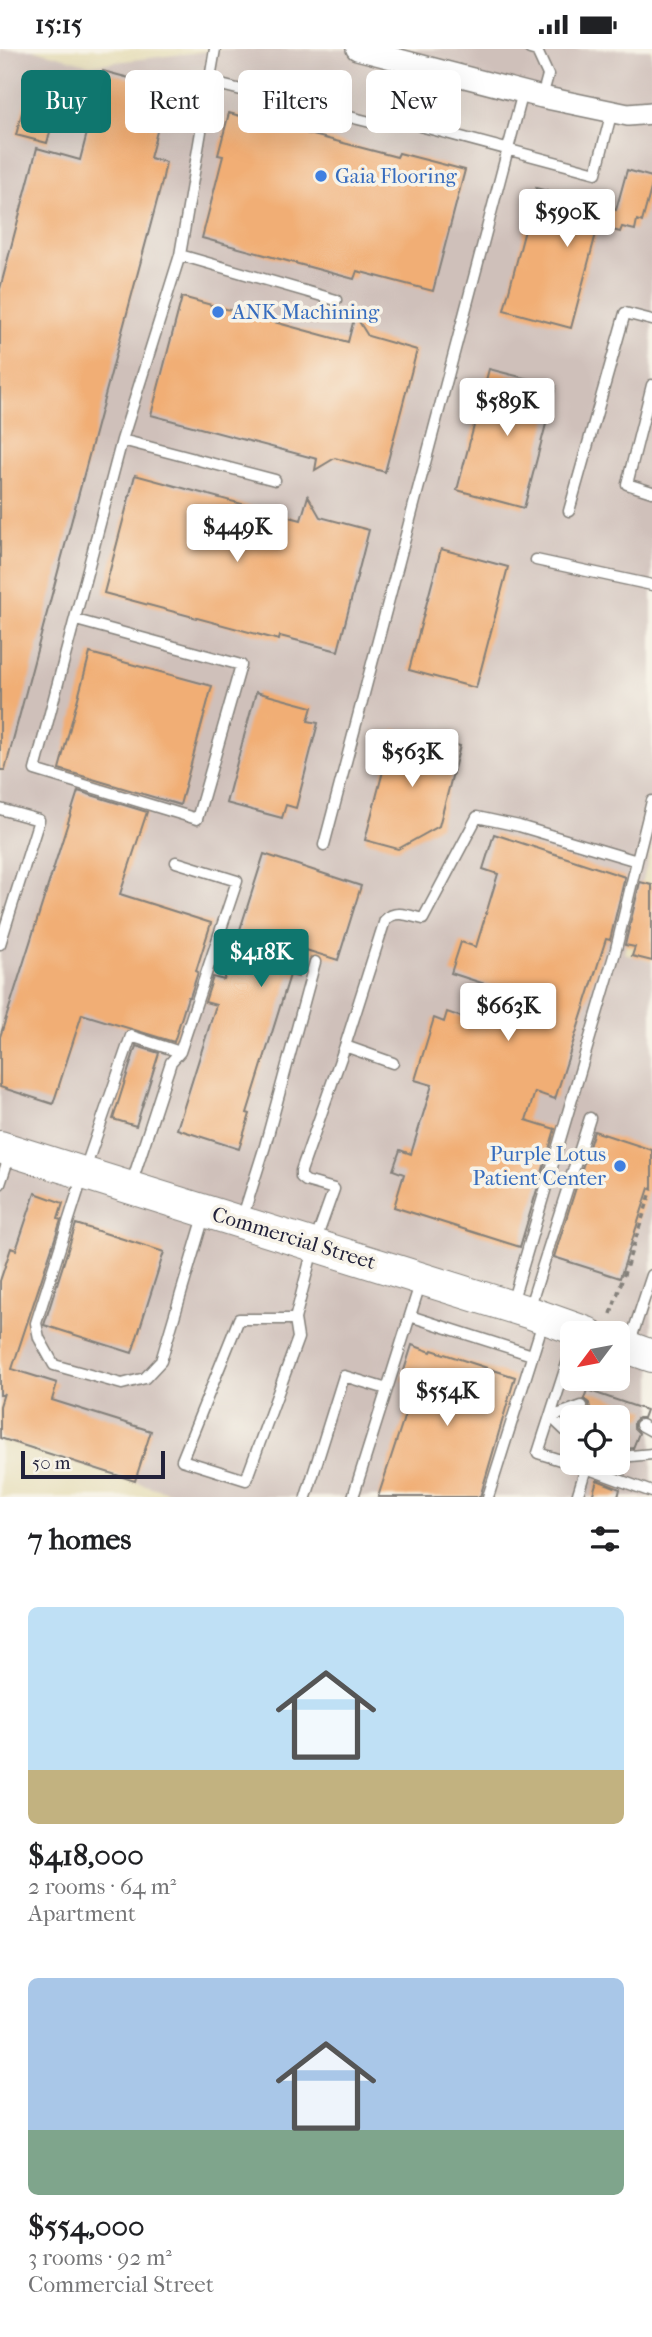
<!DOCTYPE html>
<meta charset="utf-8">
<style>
body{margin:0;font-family:"IM FELL French Canon",serif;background:#f2f2f2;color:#202124;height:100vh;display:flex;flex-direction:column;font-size:26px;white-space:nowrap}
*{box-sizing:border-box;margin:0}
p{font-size:23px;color:#757577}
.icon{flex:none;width:38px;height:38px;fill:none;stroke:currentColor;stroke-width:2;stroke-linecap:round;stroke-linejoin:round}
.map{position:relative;height:1448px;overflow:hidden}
.panel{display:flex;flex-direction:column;background:#fff;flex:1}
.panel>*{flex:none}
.banner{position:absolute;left:21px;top:21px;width:611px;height:63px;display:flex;gap:14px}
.needle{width:46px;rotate:238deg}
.tools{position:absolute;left:560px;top:1272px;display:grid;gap:14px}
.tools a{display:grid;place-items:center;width:70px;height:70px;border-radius:10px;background:#fff;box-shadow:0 7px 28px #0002;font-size:35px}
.scale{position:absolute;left:21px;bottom:18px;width:144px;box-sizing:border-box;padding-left:7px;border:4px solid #22223b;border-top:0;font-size:19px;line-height:24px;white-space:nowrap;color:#22223b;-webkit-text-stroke:5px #f7f3e8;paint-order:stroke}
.price{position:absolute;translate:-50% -60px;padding:0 16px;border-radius:7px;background:#fff;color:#222;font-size:23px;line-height:46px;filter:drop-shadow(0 2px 4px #0008)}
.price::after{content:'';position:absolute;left:50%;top:42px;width:21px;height:16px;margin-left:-10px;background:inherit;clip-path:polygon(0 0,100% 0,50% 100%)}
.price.active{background:#0f766e;color:#fff}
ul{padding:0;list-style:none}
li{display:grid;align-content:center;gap:14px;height:371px;padding:0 28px}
li span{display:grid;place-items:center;height:217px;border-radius:10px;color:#555}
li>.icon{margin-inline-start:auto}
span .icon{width:126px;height:126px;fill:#fffc;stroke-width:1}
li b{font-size:30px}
h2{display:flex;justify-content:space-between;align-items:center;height:84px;padding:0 28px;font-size:30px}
.chip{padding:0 24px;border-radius:10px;background:#fff;box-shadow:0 7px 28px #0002;font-size:24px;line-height:63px}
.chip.active{background:#0f766e;color:#fff}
.status{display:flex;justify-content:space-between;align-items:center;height:49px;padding:0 35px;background:#fff;direction:ltr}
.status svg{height:19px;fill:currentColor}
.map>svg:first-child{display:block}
.industrial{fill:#cfc0ba;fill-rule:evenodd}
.building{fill:#f1ae74}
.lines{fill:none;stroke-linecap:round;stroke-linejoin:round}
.lane-casing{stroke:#84807a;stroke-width:13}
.street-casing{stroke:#84807a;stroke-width:24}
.secondary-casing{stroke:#84807a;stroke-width:34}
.path{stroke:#84807a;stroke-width:3.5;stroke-dasharray:5 5;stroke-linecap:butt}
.lane{stroke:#fff;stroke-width:10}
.street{stroke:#fff;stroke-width:21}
.secondary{stroke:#fff;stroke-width:32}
.shop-dot{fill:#3f7fe0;stroke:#f7f3e8;stroke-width:2.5}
.labels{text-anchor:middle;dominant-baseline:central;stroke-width:7;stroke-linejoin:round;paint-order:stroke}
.shop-label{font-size:21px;fill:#366cbe;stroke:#f7f3e8;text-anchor:start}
.street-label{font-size:21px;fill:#22223b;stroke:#f7f3e8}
</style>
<div class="status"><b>15:15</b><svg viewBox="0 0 49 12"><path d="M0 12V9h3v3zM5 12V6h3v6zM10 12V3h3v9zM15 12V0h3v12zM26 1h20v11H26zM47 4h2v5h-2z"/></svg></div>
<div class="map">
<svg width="652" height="1448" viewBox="0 0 652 1448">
<rect width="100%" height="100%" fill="#f7f3e8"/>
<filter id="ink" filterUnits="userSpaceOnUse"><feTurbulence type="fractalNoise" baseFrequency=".0143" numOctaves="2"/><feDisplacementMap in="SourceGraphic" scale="14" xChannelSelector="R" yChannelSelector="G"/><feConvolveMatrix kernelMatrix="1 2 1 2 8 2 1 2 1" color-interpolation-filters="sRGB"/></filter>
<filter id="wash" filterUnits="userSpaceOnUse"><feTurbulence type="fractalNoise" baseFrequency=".00686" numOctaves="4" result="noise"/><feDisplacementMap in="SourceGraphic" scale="28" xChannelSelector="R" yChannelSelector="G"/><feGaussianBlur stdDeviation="1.57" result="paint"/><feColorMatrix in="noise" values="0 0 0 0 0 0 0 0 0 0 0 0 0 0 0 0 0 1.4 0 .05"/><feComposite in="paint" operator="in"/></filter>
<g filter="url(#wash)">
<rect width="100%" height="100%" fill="#e7dfba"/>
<path class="industrial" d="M0,0H32L90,16L225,0H650L652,4V797L624,904L652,913V1448H183L0,1390ZM572,1284H618V1330H572ZM572,1368H618V1414H572Z"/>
<g id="blocks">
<path class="building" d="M103,22L133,30L131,41L182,54L177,72L161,67L150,109L166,113L162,133L5,721H0V240L37,99L80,111Z
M29,37L60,46L47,94L16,86Z
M229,64L397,108L399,104L465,121L433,242L357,222L354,230L202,189L223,107L218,106Z
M627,121L652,128V136L642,173L637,171L635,181L622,178L620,183L598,177L571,279L504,261L536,139L616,161Z
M182,248L348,293L355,266L368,287L417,301L385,423L335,409L315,421L317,410L151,366Z
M489,320L556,337L524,459L457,441Z
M135,426L301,471L308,447L320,468L369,481L338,602L280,587L279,591L104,544Z
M441,500L508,518L476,639L409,621Z
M90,604L212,637L180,756L59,720Z
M256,643L312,658L308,672L318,674L296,759L286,756L282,769L226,754Z
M394,680L460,697L439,777L398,800L365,791Z
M78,742L147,763L120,845L211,874L196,922L198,923L190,948H188L174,993L82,965L53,1055L0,1038V988Z
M494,785L625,828L610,891L606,890L555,1050L535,1043L526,1071L555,1080L520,1198L394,1158L404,1125L393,1121L400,1101L411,1105L432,1036L415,1031L434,969L444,973L447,963L482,975L494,938L451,924L461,893L476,898L498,825L483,820Z
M264,805L361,837L338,911L306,901L298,928L290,926L247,1064L250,1065L239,1100L177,1080L216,956L205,953L213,928L224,931Z
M640,833L652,836V912L632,907L635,898L625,896Z
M136,997L159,1004L136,1077L113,1070Z
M594,1082L652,1101V1140L649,1139L620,1229L554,1208Z
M35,1144L63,1154L58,1170L61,1171L12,1320L57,1334L52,1351L151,1382L135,1432L0,1389V1357L4,1344L3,1346H0V1232L11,1199L16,1201Z
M76,1175L164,1203L132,1304L44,1276Z
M412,1296L431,1303L432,1301L515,1328L480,1448H378L415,1335L401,1331Z
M587,1341L646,1361L643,1369H638L634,1373V1379L639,1384L633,1399L627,1400L624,1404V1411L628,1414L625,1425L602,1417L603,1414H618V1368H578L590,1359L589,1354L584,1350Z
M597,1431L620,1440L618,1448H592Z"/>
</g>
</g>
<g filter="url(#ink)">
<use href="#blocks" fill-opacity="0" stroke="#84807a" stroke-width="2"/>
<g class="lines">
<g class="lane-casing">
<path id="lane" d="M530,0L537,2L548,26L542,48
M433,20L420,77L596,124L612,62
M209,33L374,74
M180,206L336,251
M652,336L627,435L652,443
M122,391L275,431
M569,462L625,264L652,271
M536,511L652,536
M76,571L241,616L197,770L35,721L122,391L180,206L215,0
M0,760L39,771L0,895
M324,796L523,43
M345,997L393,1014
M180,1003L131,987L84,1123L36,1274L39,1289L54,1316L122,1335L145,1329L161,1312L205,1164
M0,1135L10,1105
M131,1136L171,1013L180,1003L237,832L176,813
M242,1170L265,1097L315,913
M512,1254L616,900L637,812
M529,1260L590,1069
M410,1267L532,1306
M295,1270H239L182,1411L246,1431L298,1289L295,1270L314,1196L334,1140L306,1132L301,1128V1122L345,997L385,871C395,860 410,867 423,870L477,768L519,777L637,812L652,752
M629,1296L652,1226
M572,1299L538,1404L586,1419L577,1448
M641,1376L652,1382
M572,1388L551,1368L582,1357
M631,1407L652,1405
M586,1419L652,1443
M306,1448L344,1327L387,1340
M353,1448L421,1232
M488,1448L544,1270"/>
</g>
<g class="street-casing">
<path id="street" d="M357,0L542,48L628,66L652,64"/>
</g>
<g class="secondary-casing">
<path id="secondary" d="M0,1098L528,1263L587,1284
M618,1295L652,1307"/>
</g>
<path class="path" d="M611,1265L652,1140"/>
<use href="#lane" class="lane"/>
<use href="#street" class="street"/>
<use href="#secondary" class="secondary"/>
</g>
</g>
<g class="shop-dot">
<circle cx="321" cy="127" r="7"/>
<circle cx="218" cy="263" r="7"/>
<circle cx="620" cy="1117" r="7"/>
</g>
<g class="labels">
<g class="shop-label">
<text x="335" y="127">Gaia Flooring</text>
<text x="232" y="263">ANK Machining</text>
<text x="606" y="1105" text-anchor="end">Purple Lotus<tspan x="606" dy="24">Patient Center</tspan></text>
</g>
<g class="street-label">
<text transform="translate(294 1189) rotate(17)">Commercial Street</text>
</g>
</g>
</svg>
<div class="tools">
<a><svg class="needle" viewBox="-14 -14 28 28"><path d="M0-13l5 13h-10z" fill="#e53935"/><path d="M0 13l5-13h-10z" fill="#757577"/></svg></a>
<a><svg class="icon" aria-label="locate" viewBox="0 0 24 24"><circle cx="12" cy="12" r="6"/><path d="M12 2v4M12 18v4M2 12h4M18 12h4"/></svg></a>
</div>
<div class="scale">50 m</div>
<b class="price" style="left:567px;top:200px">$590K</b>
<b class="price" style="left:507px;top:389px">$589K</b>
<b class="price" style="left:237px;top:515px">$449K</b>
<b class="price" style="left:412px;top:740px">$563K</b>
<b class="price active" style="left:261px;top:940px">$418K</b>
<b class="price" style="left:508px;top:994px">$663K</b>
<b class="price" style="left:447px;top:1379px">$554K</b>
<div class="banner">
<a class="chip active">Buy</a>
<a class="chip">Rent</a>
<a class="chip">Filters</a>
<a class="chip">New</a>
</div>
</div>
<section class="panel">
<h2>7 homes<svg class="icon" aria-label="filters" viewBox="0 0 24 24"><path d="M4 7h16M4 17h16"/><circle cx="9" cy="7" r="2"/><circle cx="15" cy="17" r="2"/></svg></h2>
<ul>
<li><span style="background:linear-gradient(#bfe0f5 75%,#c2b280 0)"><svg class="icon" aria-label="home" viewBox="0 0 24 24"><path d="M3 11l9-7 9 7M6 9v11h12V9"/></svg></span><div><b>$418,000</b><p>2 rooms · 64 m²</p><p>Apartment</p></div></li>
<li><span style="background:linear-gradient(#a9c7e8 70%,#7fa58c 0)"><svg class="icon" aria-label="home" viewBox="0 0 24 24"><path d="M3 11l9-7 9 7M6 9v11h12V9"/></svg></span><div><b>$554,000</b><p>3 rooms · 92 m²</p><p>Commercial Street</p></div></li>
</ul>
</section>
